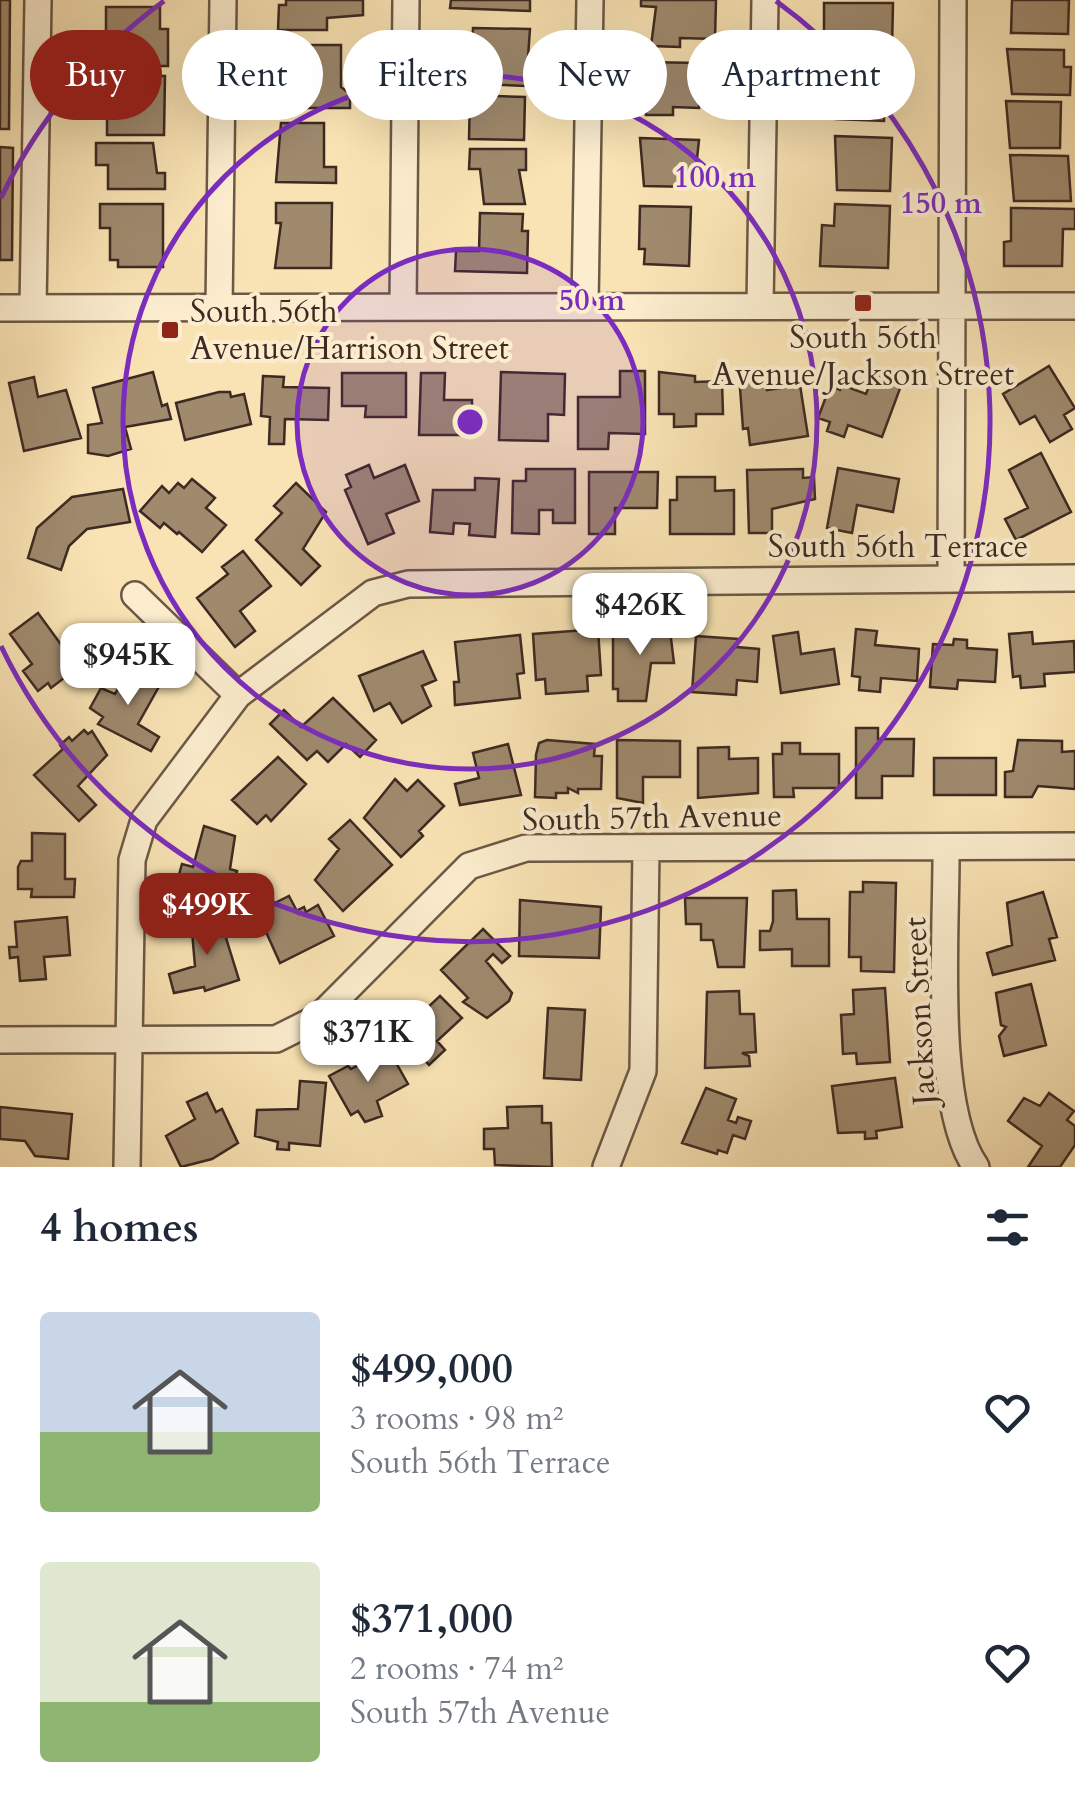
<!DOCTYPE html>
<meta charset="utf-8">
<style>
body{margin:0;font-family:Cardo,serif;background:#f2f2f3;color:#1f2937;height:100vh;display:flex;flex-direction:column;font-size:38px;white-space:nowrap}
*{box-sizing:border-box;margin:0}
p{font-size:32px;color:#747a83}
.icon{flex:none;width:55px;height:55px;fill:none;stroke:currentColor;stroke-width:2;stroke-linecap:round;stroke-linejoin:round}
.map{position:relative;height:1167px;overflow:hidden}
.details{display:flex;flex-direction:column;background:#fff;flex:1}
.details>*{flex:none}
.top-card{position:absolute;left:30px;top:30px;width:1015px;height:90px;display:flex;gap:20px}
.price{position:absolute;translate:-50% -85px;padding:0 22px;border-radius:20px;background:#fff;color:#222;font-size:32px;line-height:65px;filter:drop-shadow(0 2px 5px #0008)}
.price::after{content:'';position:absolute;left:50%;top:60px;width:30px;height:22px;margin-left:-15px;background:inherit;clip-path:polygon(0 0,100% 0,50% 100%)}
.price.on{background:#8f2418;color:#fff}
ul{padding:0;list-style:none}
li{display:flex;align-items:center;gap:30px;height:250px;padding:0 40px}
li span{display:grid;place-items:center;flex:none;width:280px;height:200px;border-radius:10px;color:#555}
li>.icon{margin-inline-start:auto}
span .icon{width:120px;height:120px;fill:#fffc;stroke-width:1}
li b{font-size:42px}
h2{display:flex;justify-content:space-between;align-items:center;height:120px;padding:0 40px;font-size:42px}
.chip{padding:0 35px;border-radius:45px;background:#fff;box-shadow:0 10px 40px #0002;font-size:35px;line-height:90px}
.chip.on{background:#8f2418;color:#fff}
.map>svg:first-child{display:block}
.building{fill:#9f8a6e;stroke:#3d2a22;stroke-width:2.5}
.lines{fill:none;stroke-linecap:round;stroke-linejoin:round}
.minor-casing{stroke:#6c5846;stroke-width:30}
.minor{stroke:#fbedce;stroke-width:25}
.ring{fill:none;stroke:#7b2cbf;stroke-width:5}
.poi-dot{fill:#8f2418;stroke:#fbedce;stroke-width:4}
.labels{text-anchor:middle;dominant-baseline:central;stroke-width:8;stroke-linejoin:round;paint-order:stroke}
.poi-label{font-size:32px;fill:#3d2a22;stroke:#fbedce;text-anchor:start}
.street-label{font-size:32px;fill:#3d2a22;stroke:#fbedce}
.centre{fill:#7b2cbf;stroke:#fbedce;stroke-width:5}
.ring-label{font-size:30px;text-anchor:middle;font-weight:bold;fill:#7b2cbf;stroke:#fbedce;stroke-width:8;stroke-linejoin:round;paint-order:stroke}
</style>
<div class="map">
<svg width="1075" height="1167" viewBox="0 0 1075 1167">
<rect width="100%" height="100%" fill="#f9e3b4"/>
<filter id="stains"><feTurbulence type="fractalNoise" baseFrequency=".002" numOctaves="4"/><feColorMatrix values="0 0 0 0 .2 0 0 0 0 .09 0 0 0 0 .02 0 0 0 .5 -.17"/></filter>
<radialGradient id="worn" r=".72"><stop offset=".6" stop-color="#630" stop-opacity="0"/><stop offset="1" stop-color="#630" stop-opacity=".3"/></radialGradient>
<path class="building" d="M0,0H10L9,129H0Z
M286,0H363V15L327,18V30H278L279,5H286Z
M451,0H530V11L450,8Z
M641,0H716L715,39L680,38V47L651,46L656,7L641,6Z
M1012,0H1069L1068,34L1011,33Z
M824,3H893L892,49H824Z
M106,7H160V29H168V66H106Z
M473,28L530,29L526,86L481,84L482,53L472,52Z
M278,45H341V87L350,94V108H282Z
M1007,49L1064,50V67H1071L1070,95L1012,94Z
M642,62L700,63L699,108L673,107V115H646Z
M832,66L886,67L884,121L836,119Z
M114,75L165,76L164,135H107V115H114Z
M470,95L525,97L524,140L469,139Z
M1006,101L1061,102L1060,148H1010Z
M281,123H324V167H336V183L276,182Z
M835,136L892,138L890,191L837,190Z
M640,138L699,140L694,187L644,186Z
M96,143H153L157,173H165V189H108V165H96Z
M0,147L13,148L12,260H0Z
M470,149H526V170H519L525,204H484L480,169H469Z
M1010,155L1068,156L1071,201H1014Z
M276,203H332L331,268H275L281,223H276Z
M100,204H163V267H118V260H110V228H100Z
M835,204L890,206L888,268L820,266L822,225L834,226Z
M640,206L691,207L689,266L644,264L645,249H639Z
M1011,208L1075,209V229H1063L1062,266H1004V242L1011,241Z
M480,213L523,214L522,231H528L527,273L455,271L456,251H479Z
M1049,366L1075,408L1064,415L1072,429L1050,442L1035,416L1020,424L1003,394Z
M764,370L767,390L800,385L808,436L750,445L748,428L743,429L739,374Z
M620,371H645V434L609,433L608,449H578V397H620Z
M153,372L162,406L167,404L171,419L125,427L131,449L108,456L88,453V425L102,423L93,388Z
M501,372L565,374L564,415L548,414V441L499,440Z
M659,372L695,376V382L722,381L723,414H696V426L674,427V414H659Z
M342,373H406V417H365L366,406H342Z
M421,373H445L444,400H472V435H419Z
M874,373L902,383L882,437L848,425L844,437L827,431L830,422L818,418L830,386L840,390L842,385L866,394Z
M263,376L284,377L283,387L329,388L328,420L285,419L284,444H269L270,417L261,416Z
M34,377L38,397L66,390L81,438L24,451L9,383Z
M219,392H230L231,397L244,394L251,424L185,440L176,403Z
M1041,453L1071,512L1016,540L1005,519L1028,508L1009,470Z
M369,465L374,478L405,465L419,501L386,514L394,533L368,544L345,490L351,487L346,475Z
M838,468L899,479L893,512L857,505L852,533L827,528Z
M526,469H575V523H553V510H539V534L512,533L513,481H526Z
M803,469V478L814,477L815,499L772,509V533H749L747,470Z
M589,472H658L657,508H615V534H589Z
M677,477H715V491L734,490V534H670V500H677Z
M475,478L499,479L495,537L469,535L470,524L454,523L453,534L430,532L433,490H475Z
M192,479L215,498L206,508L226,525L202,552L179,532L177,534L164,523L160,528L140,511L162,486L169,493L178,483L184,488Z
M296,483L326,512L303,549L320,566L301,585L256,540L282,513L274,506Z
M123,489L130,522L87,529L69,546L61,570L28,558L37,528L72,497Z
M243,551L271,586L240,611L255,631L235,647L197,598L228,574L222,567Z
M38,613L65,650L72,645L85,662L51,688L48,683L38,691L23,671L32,664L10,634Z
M647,614H668L674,663H651L646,701H618V689H613V634H647Z
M598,629L601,675L587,676L588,691L546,694L545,679L536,680L533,634Z
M856,629L877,631L875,645L919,649L917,681L881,678L880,692L859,690L860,677L852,676Z
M798,632L801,654L834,649L839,684L781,693L773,636Z
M1032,632L1033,644L1074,641L1075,672L1044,674L1045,686L1021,688L1020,676L1013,677L1009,634Z
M520,635L524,673L517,674L520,698L455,705L454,682H459L455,642Z
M696,636L738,639L737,647L759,649L757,682L737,680L736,695L692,692Z
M954,639L967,640V648L997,650L995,682L958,680L957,689L930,687L933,644L953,645Z
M423,651L436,680L422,686L431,706L402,723L390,703L374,711L359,676Z
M131,666L161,683L138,724L159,737L151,751L98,724L103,717L90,708L101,688L115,694Z
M333,698L376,740L360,757L346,744L328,762L317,751L307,760L270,724L284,710L301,727Z
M856,728H878V739H914L913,776H882V798H856Z
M84,730L88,734L92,731L107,755L78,786L96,805L79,821L34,775L63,749L60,745L69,737L72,741Z
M547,740L595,744L594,756H602L601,789H578V793L568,788V793H556V798L535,797L536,755L539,743Z
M617,740L680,741V777H643V803L617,798Z
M1018,740L1062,741V752L1075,751V789L1038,786L1032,797H1005V772L1013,771Z
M782,743H800V754H839V788H793L794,797H774L773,754H782Z
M508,744L521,795L460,805L455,784L479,778L473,753Z
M729,747V759L758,758V793L698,798V748Z
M278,757L306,784L271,821L266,815L257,824L232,800Z
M934,758H996V795H934Z
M395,779L407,791L418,780L444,806L419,831L423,836L401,857L364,818Z
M350,820L392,865L343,911L315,880L339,849L329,839Z
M204,826L235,836L230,869L237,871L231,894L219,891L217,896L176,885L182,864L193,867Z
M32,833L65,834V879H75L74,897H31L32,889H18V867L21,861H32Z
M863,882L896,883L894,972L861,971V957H849L850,892H863Z
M796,890L797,919H829V966H792V949L760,950V931H770L773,921V891Z
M1043,892L1057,937L1049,939L1055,960L993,975L987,953L1012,945L1007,903Z
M289,896L299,915L298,910L304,907L306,912L318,905L334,936L280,963L257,912Z
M685,898H747L744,967H718L713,940H701V924H686Z
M520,900L601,907L599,958L519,956Z
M218,912L239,980L205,991L204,987L174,993L169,974L195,966L191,920Z
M67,917L70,955L44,957L46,979L20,981L18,957L10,958L9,947H17L15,922Z
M483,929L510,956L502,963L493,954L486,961L512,993L509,1001L487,1018L463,1002L468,998L441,970Z
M1031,984L1046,1045L1004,1056L999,1036L1006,1027L1001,1025L996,993Z
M885,988L890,1062L857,1064L856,1053L843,1054L841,1015L854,1014L853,990Z
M739,991L740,1014H754L756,1052L742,1053L749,1056L750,1066L705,1068L707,992Z
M440,996L462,1018L437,1041L445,1050L429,1065L421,1056L415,1063L384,1030L401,1014L410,1024Z
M548,1008L585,1010L581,1080L544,1078Z
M390,1052L408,1084L377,1101L382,1116L365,1122L358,1111L351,1115L329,1076L348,1066L351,1069L364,1062L370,1064Z
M895,1078L902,1127L876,1131L877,1138L865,1139V1132L838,1133L832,1086Z
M300,1081L326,1083L320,1146L289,1143V1150L277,1149L278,1142L255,1136L257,1110L298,1109Z
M706,1088L736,1099L728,1120L736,1123L738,1117L751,1121L745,1139L733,1135L727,1153L718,1150L717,1154L682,1143Z
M207,1093L216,1112L222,1109L238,1143L212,1159L181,1167L166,1136L195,1119L187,1102Z
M1049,1093L1074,1111L1067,1120L1075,1126V1145L1060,1167H1028L1042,1146L1008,1121L1024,1098L1040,1106Z
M542,1106V1123H551L552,1167L495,1165L494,1149H484V1129L508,1128L507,1107Z
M0,1107L72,1114L68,1159L35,1156L25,1141L0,1139Z"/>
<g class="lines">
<g class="minor-casing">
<path id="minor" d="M585,304L590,0
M403,306L406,0
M760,306L765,0
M0,308L1075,306
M33,308L38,0
M219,308L223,0
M951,578L953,0
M135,595L238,695
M946,847C947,926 932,1105 976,1167
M0,1040L276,1039L318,1018L469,866L526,848L1075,846
M127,1167L132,860L144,820L238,695L373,593L408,584L1075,578
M606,1167L643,1071L646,848"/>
</g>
<use href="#minor" class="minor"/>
</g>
<circle cx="470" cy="422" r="173" fill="#7b2cbf" fill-opacity=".12"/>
<g class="ring">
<circle cx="470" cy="422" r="173"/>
<circle cx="470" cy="422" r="347"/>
<path d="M1 198A520 520 0 0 1 164 1M776 1A520 520 0 1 1 1 646"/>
</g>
<g class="poi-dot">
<rect x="853" y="293" width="20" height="20" rx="5"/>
<rect x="160" y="320" width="20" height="20" rx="5"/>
</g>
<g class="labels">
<g class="poi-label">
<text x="190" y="312">South 56th<tspan x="190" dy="37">Avenue/Harrison Street</tspan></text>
<text x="863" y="338" text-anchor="middle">South 56th<tspan x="863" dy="37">Avenue/Jackson Street</tspan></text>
</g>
<g class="street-label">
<text x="898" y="547">South 56th Terrace</text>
<text transform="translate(652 818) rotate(-1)">South 57th Avenue</text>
<text transform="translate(920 1011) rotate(-93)">Jackson Street</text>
</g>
</g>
<circle cx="470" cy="422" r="15" class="centre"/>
<g class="ring-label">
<text x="715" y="187">100 m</text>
<text x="941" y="213">150 m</text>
<text x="592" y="310">50 m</text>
</g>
<rect width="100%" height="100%" filter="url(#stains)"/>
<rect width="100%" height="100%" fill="url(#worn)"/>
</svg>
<b class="price" style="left:640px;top:658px">$426K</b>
<b class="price" style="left:128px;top:708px">$945K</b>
<b class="price on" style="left:207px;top:958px">$499K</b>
<b class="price" style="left:368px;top:1085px">$371K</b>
<div class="top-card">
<a class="chip on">Buy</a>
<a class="chip">Rent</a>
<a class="chip">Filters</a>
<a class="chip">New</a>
<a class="chip">Apartment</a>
</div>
</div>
<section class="details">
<h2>4 homes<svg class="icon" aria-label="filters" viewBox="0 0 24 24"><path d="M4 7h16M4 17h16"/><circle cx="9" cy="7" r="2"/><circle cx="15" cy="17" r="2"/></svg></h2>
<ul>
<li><span style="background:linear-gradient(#c9d6e8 60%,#8fb573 0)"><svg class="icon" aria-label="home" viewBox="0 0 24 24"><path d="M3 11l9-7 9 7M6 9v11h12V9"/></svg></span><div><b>$499,000</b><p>3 rooms · 98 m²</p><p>South 56th Terrace</p></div><svg class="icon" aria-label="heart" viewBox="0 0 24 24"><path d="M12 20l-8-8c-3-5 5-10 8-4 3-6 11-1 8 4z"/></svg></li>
<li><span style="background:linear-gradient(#dfe7d0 70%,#8fb573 0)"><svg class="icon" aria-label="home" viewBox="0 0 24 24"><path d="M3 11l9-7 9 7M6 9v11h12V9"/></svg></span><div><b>$371,000</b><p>2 rooms · 74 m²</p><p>South 57th Avenue</p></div><svg class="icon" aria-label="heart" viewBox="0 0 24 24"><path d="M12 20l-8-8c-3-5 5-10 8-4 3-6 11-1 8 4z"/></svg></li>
</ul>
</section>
